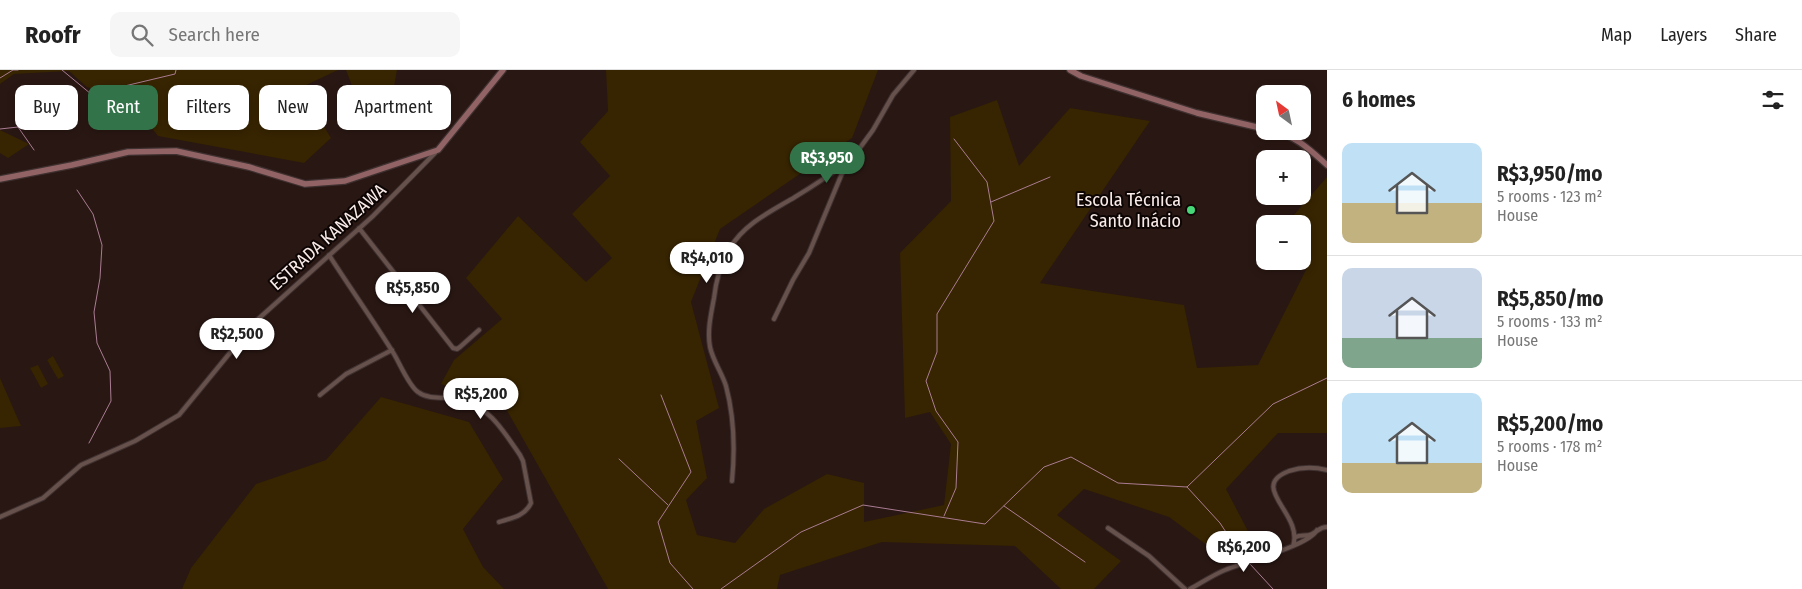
<!DOCTYPE html>
<meta charset="utf-8">
<style>
body{margin:0;font-family:"Fira Sans Condensed",sans-serif;background:#f6f6f6;color:#222;height:100vh;display:flex;flex-direction:column;font-size:19px;white-space:nowrap}
*{box-sizing:border-box;margin:0}
p{font-size:16px;color:#767676}
.icon{flex:none;width:28px;height:28px;fill:none;stroke:currentColor;stroke-width:2;stroke-linecap:round;stroke-linejoin:round}
.map{position:relative;flex:1;overflow:hidden}
.sheet{display:flex;flex-direction:column;background:#fff;width:475px}
.sheet>*{flex:none}
.guide{position:absolute;left:15px;top:15px;width:475px;height:45px;display:flex;gap:10px}
.needle{width:32px;rotate:327deg}
.buttons{position:absolute;left:1256px;top:15px;display:grid;gap:10px}
.buttons a{display:grid;place-items:center;width:55px;height:55px;border-radius:10px;background:#fff;box-shadow:0 2px 8px #0003;font-size:25px}
.price{position:absolute;translate:-50% -42px;padding:0 11px;border-radius:18px;background:#fff;color:#222;font-size:16px;line-height:32px;filter:drop-shadow(0 1px 2px #0008)}
.price::after{content:'';position:absolute;left:50%;top:30px;width:15px;height:11px;margin-left:-8px;background:inherit;clip-path:polygon(0 0,100% 0,50% 100%)}
.price.selected{background:#337349;color:#fff}
ul{padding:0;list-style:none}
li{display:flex;align-items:center;gap:15px;height:125px;padding:0 15px}
li+li{border-top:1px solid #e0e0e0}
li span{display:grid;place-items:center;flex:none;width:140px;height:100px;border-radius:10px;color:#555}
li>.icon{margin-inline-start:auto}
span .icon{width:60px;height:60px;fill:#fffc;stroke-width:1}
li b{font-size:21px}
h2{display:flex;justify-content:space-between;align-items:center;height:60px;padding:0 15px;font-size:21px}
.pill{padding:0 18px;border-radius:10px;background:#fff;box-shadow:0 2px 8px #0003;font-size:18px;line-height:45px}
.pill.selected{background:#337349;color:#fff}
header{display:flex;align-items:center;gap:30px;box-sizing:border-box;height:70px;padding:0 25px;background:#fff;border-bottom:1px solid #e0e0e0}
header strong{font-size:24px}
nav{display:flex;gap:28px;margin-inline-start:auto;font-size:18px}
.search{width:350px;height:45px;background:#f6f6f6;display:flex;align-items:center;gap:12px;box-sizing:border-box;padding:0 18px;border-radius:10px;color:#767676;font-size:19px}
main{display:flex;flex:1;min-height:0}
.map>svg:first-child{display:block}
.green{fill:#372400}
.lines{fill:none;stroke-linecap:round;stroke-linejoin:round}
.stream{stroke:#a97c92;stroke-width:1}
.minor-casing{stroke:#3f3130;stroke-width:6}
.secondary-casing{stroke:#3f3130;stroke-width:8}
.minor{stroke:#66514c;stroke-width:4}
.secondary{stroke:#916365;stroke-width:5.5}
.poi-dot{fill:#48d778;stroke:#0c0504;stroke-width:2}
.labels{text-anchor:middle;dominant-baseline:central;stroke-width:4;stroke-linejoin:round;paint-order:stroke}
.poi-label{font-size:18px;fill:#f8ebe8;stroke:#0c0504;text-anchor:end}
.street-label{font-size:18px;fill:#f8ebe8;stroke:#0c0504}
</style>
<header>
<strong>Roofr</strong>
<div class="search"><svg class="icon" aria-label="search" viewBox="0 0 24 24"><circle cx="10" cy="10" r="6"/><path d="M15 15l6 6"/></svg>Search here</div>
<nav><a>Map</a><a>Layers</a><a>Share</a></nav>
</header>
<main>
<div class="map">
<svg width="1327" height="519" viewBox="0 0 1327 519">
<rect width="100%" height="100%" fill="#291713"/>
<path class="green" d="M0,0H338L300,18L331,68L304,93L158,66L129,30L87,17L69,1L14,4L0,14Z
M346,0H397L390,38L363,45Z
M606,0H878L852,68L720,159L691,232L719,338L696,351L707,408L686,430L697,465L735,473L764,439L827,404L864,413V452L944,435L951,374L930,342L905,348L900,183L951,131L950,47L997,30L1019,96L1070,38L1150,51L1040,213L1184,235L1197,298L1258,295L1310,192L1303,180L1302,154H1286L1327,107V363H1278L1226,419L1250,465L1223,487L1169,447L1084,419L1057,445L1121,491L1094,519H1061L1015,476L882,472L780,505L777,519H608L505,337L441,314L454,290L502,249L466,208L518,146L586,212L612,188L572,144L610,106L580,72L608,41Z
M0,60L29,74L8,88L0,83Z
M53,286L64,306L58,309L47,290Z
M38,295L48,314L41,318L30,298Z
M0,308L21,356L0,358Z
M381,327L469,352L503,409L463,459L483,497L504,519H182L191,498L256,414L326,390Z"/>
<g class="lines">
<path class="stream" d="M62,0L91,24L175,4L176,0
M0,8L13,0H18
M0,59L18,57L34,80
M77,120L93,144L102,175L100,208L94,242L97,273L110,301L111,331L89,373
M991,132L1050,107
M661,325L691,402L658,452L670,493L693,519
M619,389L668,435
M1187,417L1220,453L1239,482L1247,491
M1004,436L1085,492
M944,446L956,418L958,372L936,341L926,311L937,282V244L994,151L987,112L954,69
M1250,494L1273,519
M721,519L801,462L863,435L985,454L1044,397L1071,387L1118,413L1187,417L1273,334L1327,308"/>
<g class="minor-casing">
<path id="minor" d="M359,158L453,278L457,279L460,277L479,260
M329,185C350,218 373,250 394,284C400,294 409,316 418,322C430,331 447,326 460,329C489,336 504,362 520,385L523,391L531,433C525,446 512,448 499,452
M774,249L793,210L809,183L843,101L873,60L893,25L914,0
M320,325L346,304L392,280
M732,411C735,380 734,346 726,316C722,303 713,291 710,277C707,261 711,244 714,228C716,211 721,192 730,178C745,153 772,141 795,127C815,115 834,102 852,89
M0,447L43,428L81,395L135,371L179,345L256,251L373,146L435,83
M1108,458L1149,486L1185,519
M1296,467C1301,464 1307,467 1312,464C1318,461 1320,457 1327,457
M1293,476C1304,444 1247,417 1289,401C1301,397 1315,397 1327,400
M1190,519C1201,513 1213,505 1225,500C1243,492 1309,476 1317,460"/>
</g>
<g class="secondary-casing">
<path id="secondary" d="M1070,0L1081,6L1197,43L1265,59
M1274,61C1296,66 1310,80 1327,95
M0,109L72,95L128,82L176,81L249,97L305,114L345,111L438,80L503,0"/>
</g>
<use href="#minor" class="minor"/>
<use href="#secondary" class="secondary"/>
</g>
<circle class="poi-dot" cx="1191" cy="140" r="5"/>
<g class="labels">
<g class="poi-label">
<text x="1181" y="130">Escola Técnica<tspan x="1181" dy="21">Santo Inácio</tspan></text>
</g>
<g class="street-label">
<text transform="translate(328 167) rotate(-42)">ESTRADA KANAZAWA</text>
</g>
</g>
</svg>
<div class="buttons">
<a><svg class="needle" viewBox="-14 -14 28 28"><path d="M0-13l5 13h-10z" fill="#e53935"/><path d="M0 13l5-13h-10z" fill="#767676"/></svg></a>
<a>+</a>
<a>−</a>
</div>
<b class="price selected" style="left:827px;top:114px">R$3,950</b>
<b class="price" style="left:707px;top:214px">R$4,010</b>
<b class="price" style="left:413px;top:244px">R$5,850</b>
<b class="price" style="left:237px;top:290px">R$2,500</b>
<b class="price" style="left:481px;top:350px">R$5,200</b>
<b class="price" style="left:1244px;top:503px">R$6,200</b>
<div class="guide">
<a class="pill">Buy</a>
<a class="pill selected">Rent</a>
<a class="pill">Filters</a>
<a class="pill">New</a>
<a class="pill">Apartment</a>
</div>
</div>
<section class="sheet">
<h2>6 homes<svg class="icon" aria-label="filters" viewBox="0 0 24 24"><path d="M4 7h16M4 17h16"/><circle cx="9" cy="7" r="2"/><circle cx="15" cy="17" r="2"/></svg></h2>
<ul>
<li><span style="background:linear-gradient(#bfe0f5 60%,#c2b280 0)"><svg class="icon" aria-label="home" viewBox="0 0 24 24"><path d="M3 11l9-7 9 7M6 9v11h12V9"/></svg></span><div><b>R$3,950/mo</b><p>5 rooms · 123 m²</p><p>House</p></div></li>
<li><span style="background:linear-gradient(#c9d6e8 70%,#7fa58c 0)"><svg class="icon" aria-label="home" viewBox="0 0 24 24"><path d="M3 11l9-7 9 7M6 9v11h12V9"/></svg></span><div><b>R$5,850/mo</b><p>5 rooms · 133 m²</p><p>House</p></div></li>
<li><span style="background:linear-gradient(#bfe0f5 70%,#c2b280 0)"><svg class="icon" aria-label="home" viewBox="0 0 24 24"><path d="M3 11l9-7 9 7M6 9v11h12V9"/></svg></span><div><b>R$5,200/mo</b><p>5 rooms · 178 m²</p><p>House</p></div></li>
</ul>
</section>
</main>
